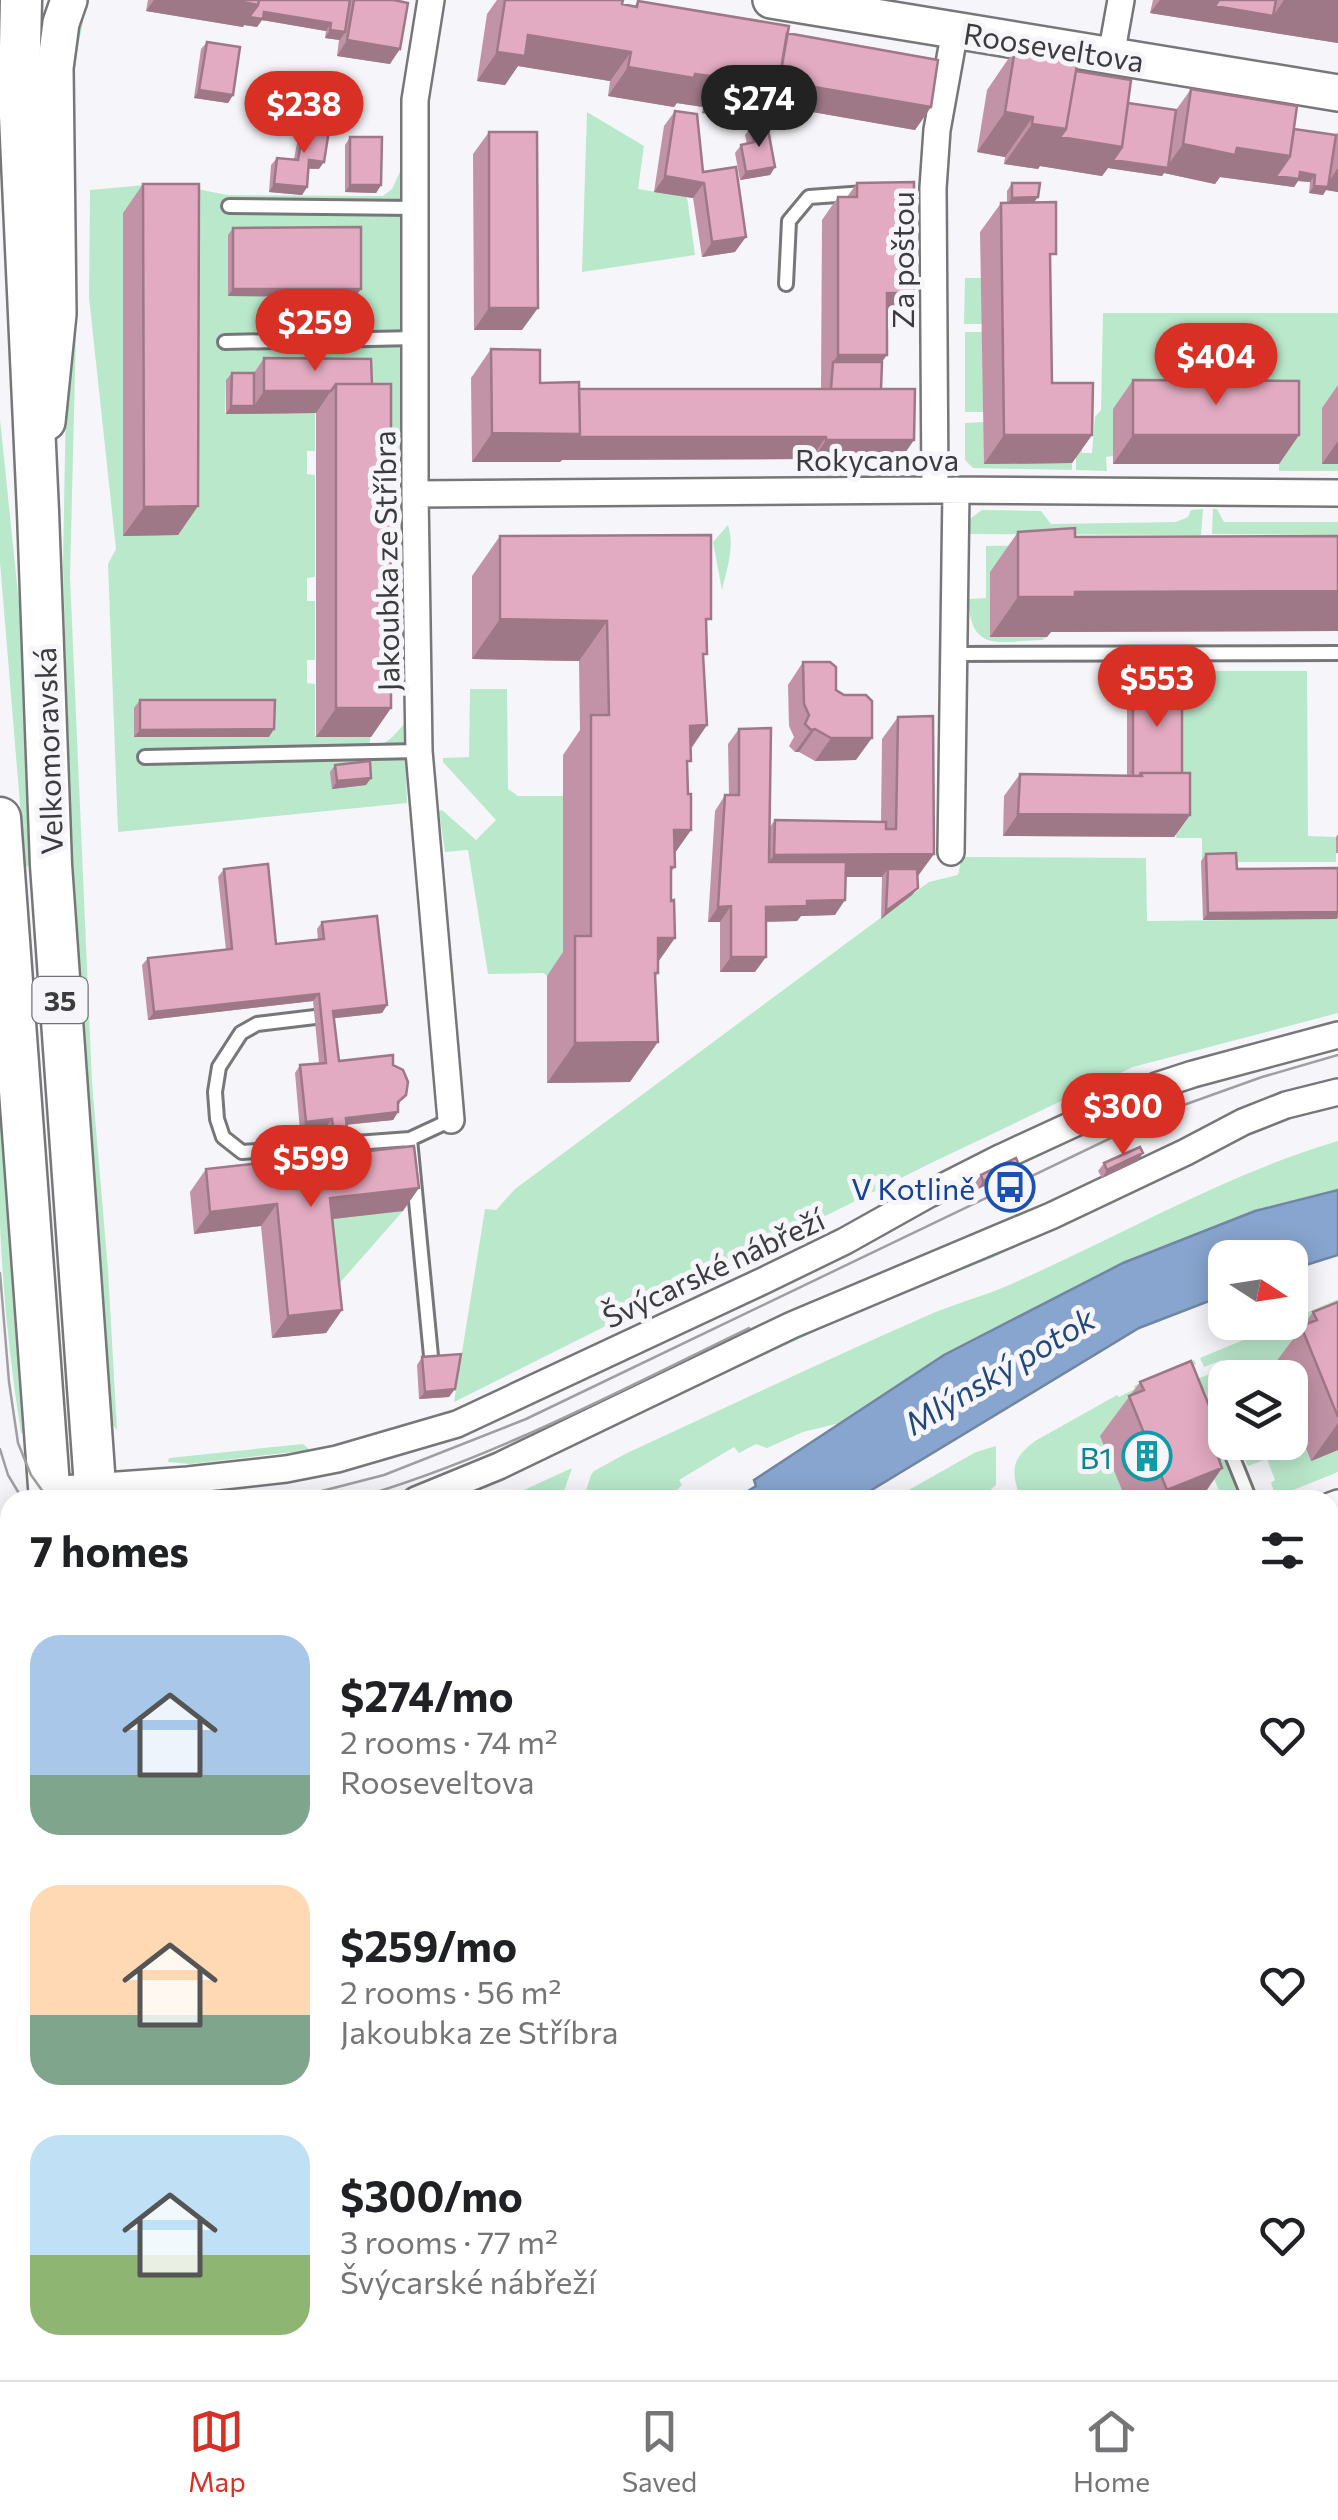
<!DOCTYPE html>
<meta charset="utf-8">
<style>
body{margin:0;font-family:Commissioner,sans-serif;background:#f6f6f6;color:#202124;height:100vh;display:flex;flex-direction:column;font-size:38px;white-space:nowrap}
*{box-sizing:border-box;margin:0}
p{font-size:32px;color:#757577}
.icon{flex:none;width:55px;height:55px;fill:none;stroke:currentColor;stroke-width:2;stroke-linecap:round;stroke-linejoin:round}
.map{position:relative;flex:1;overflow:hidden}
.details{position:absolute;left:0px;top:1490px;width:1340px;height:890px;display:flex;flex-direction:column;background:#fff;border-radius:30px 30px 0 0;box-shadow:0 5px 25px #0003}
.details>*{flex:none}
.needle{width:65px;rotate:102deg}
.fabs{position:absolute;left:1208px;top:1240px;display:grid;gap:20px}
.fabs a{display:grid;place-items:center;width:100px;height:100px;border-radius:20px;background:#fff;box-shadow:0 5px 25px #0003;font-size:50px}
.price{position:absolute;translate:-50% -85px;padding:0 22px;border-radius:35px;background:#d93025;color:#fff;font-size:32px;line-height:65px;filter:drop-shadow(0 2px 5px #0008)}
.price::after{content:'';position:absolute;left:50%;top:60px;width:30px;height:22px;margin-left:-15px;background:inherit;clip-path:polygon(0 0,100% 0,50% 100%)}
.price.active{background:#222;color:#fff}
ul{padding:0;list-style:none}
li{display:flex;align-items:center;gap:30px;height:250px;padding:0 30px}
li span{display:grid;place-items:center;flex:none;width:280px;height:200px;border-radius:30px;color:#555}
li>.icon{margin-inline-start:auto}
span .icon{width:120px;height:120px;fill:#fffc;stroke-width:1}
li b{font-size:42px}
h2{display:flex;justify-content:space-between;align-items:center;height:120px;padding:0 30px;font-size:42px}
.tab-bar{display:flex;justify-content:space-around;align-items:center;height:140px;border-top:2px solid #e0e0e0;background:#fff;font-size:28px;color:#757577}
.tab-bar a{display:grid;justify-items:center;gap:5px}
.tab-bar .active{color:#d93025}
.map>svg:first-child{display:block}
.green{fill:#bae8cb}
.water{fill:#88a5cf;stroke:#7186a3;stroke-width:2.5}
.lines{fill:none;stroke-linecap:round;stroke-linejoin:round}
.lane-casing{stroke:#77777a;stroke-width:18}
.street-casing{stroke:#77777a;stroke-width:30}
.secondary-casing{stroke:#77777a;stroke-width:40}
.primary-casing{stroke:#77777a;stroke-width:45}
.lane{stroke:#fff;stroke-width:12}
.street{stroke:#fff;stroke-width:25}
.secondary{stroke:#fff;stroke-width:35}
.primary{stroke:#fff;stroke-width:40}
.tram{stroke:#9f9fa2;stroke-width:2.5}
.wall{fill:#c293a6}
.shaded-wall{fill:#9e7887}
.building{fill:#e2abc1;stroke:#9e7887;stroke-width:2.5}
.labels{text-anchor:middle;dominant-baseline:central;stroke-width:10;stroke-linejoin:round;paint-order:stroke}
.shield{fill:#f6f6fa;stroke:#737476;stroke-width:2.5}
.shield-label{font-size:28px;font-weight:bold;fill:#3b3c3d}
.street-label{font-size:30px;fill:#3b3c3d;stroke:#f6f6fa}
.transit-label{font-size:30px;fill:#164399;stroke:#f6f6fa;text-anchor:end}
.culture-label{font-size:30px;fill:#0d838f;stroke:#f6f6fa;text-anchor:end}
.water-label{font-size:32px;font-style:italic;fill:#22487d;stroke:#f6f6fa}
</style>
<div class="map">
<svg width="1338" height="2380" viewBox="0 0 1338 2380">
<rect width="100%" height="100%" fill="#f6f6fa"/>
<path class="green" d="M81,0H87L76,58L73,92L76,330L70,577L92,1082L108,1270L117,1430L110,1421L88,1159L73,885L65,637L63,563L73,26Z
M587,112L644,146L638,189L687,197L695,255L582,272Z
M403,165L404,450H394V469H370L355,381L226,380L225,413H315V451H307V474L315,475V577L307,578V601H315V660H307V683L315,684V736H370V747C386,747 395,734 405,723L407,803L118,832L108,564L116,549L89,297L90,190L167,183L227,195L383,196L392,189Z
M965,278H982V324H964Z
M1103,313H1338V471H1279V411L1113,410V456L1106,457L1107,471L1076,470V411L1082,412V453H1092L1095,417L1101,410Z
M965,332H982L984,412H965Z
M0,419L21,623L31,862L27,867L25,865L0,562Z
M984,422L1072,463V470L973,468L965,460V423Z
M1203,509L1201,535L968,534L971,518L982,510L1041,511L1051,524L1176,522L1188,517L1191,510Z
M1213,509H1217L1224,522H1338V535L1212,534Z
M728,525C735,546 727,569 722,590L713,542Z
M1098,544L1047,577V637L1042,640C999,641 971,654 968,599L986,598V546Z
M1127,671H1307L1308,836L1336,837V862H1202V838H1176V695L1127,694Z
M470,689H507L508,789L518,796H563V976H547L543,973L488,974L468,850L445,852L439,811L442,810L476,840L496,820L443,762V758L469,757Z
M962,857L1146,858L1147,921L1338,919V1013L1133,1067L931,1163L454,1402L485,1209L496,1210L515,1189L929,882L958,875Z
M0,1069L27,1433H21C10,1364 3,1294 0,1225C0,1173 0,1121 0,1069Z
M1338,1141V1190L1255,1211L944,1355L840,1423L803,1432L767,1448L756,1444L739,1453L734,1447L679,1480L682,1485L667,1500H583L591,1475L594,1471L625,1454C727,1407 828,1359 931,1314C957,1303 984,1296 1009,1285C1119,1237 1223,1175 1338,1141Z
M1180,1164L1182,1169L992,1258L859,1311L612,1426L610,1421L831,1317Z
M403,1211L323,1302L315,1221Z
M1338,1299V1331L1278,1377L1225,1378V1442H1290V1407L1312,1460L1338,1450V1472L1276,1497L1271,1483L1275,1480L1267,1459L1248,1466L1238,1444L1221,1452L1240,1500H1223L1210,1469L1101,1436L1126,1500H1021C1011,1472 1010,1460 1035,1441L1117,1395L1119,1397L1135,1389L1134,1386L1194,1360L1196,1364L1192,1366L1197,1379L1225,1368L1222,1360L1204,1367L1200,1358L1284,1323L1290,1322V1320Z
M303,1444L310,1450L190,1464L168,1462L169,1458Z
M996,1446V1485L979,1500H891L976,1452Z
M572,1468L561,1500H502Z
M10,1621V1716L0,1718V1623Z
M10,1730V1805L0,1808V1732Z
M10,1913V2290H0V1916Z
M209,2370H822L817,2380H211Z"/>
<path class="water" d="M1338,1190V1255L1290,1270V1258H1225V1295L1139,1328L855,1500H722L731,1494L735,1499L756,1486L754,1480L944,1355L1123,1263L1255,1211Z
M10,1805V1911L0,1914V1808Z
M1330,1959L1338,1962V2084L1330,2081Z
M1207,2370H1291L1300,2380H1215Z"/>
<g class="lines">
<g class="lane-casing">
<path id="lane" d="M229,206L415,208
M786,284L789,221L809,197L865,193
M225,342L416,338
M955,654L1338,653
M145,757L419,751
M315,1017L257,1024L241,1033L219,1067L215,1092L217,1119L223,1137L242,1152L329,1146
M410,1139L431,1356
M342,1144L410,1139L451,1120
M1229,1448L1250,1500
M1330,1858L1338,1860
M1330,2258L1338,2260"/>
</g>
<g class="street-casing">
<path id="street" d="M431,0L415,100V494L419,751L451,1120
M1111,56L1121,0
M935,490L933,188L937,130L955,30
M415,494L935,490L1338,493
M951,852L956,490
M49,1490L188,1480L286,1469L337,1459L457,1424L765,1280L845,1241L929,1194L1002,1157L1156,1086L1193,1074L1338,1035
M416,1500L499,1466L792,1325L1051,1216L1186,1152L1243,1122L1286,1105L1338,1092
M1330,1506L1338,1503
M1330,1685L1338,1688"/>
</g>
<g class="secondary-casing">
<path id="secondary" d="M771,0L1338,93
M47,422L58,314L55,68L61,23L69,0"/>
</g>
<g class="primary-casing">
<path id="primary" d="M21,0L19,94L38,512L51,865L96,1500
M0,818L50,1500
M117,2370L118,2380
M157,2370L158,2380"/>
</g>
<use href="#lane" class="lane"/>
<use href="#street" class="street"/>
<use href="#secondary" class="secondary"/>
<use href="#primary" class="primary"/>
<path class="tram" d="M0,1273L9,1382L18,1443L31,1475L49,1500
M0,1449L8,1475L23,1500
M287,1500L384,1475L526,1419L1167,1111L1262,1077L1338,1055
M350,1500C490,1460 619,1391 749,1328"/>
</g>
<path class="wall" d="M148,0H394L390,64L337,56L339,40L325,38L326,31L262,20L257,27L244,25L243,27L146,11Z
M497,0H623L622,4L634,7L638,1L787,33L931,107L915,130L767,104L758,117L733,112L729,118L702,113L703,107L676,103L674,107L608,96L610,81L518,66L505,85L477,81L487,14Z
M1153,0H1338V43L1150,13Z
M207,42L233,95L228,103L194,98L201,49Z
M1015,49L1076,71L1128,103L1176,110L1191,89L1294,129L1336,135L1338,132V192L1326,190L1323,195L1309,193L1310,182L1298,181L1294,187L1220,177L1215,184L1164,173L1162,176L1108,168L1102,176L1040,166L1038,169L1004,164L1005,157L977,152L987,90Z
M675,111L735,252L702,257L693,198L654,192L664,126Z
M305,121L319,169H309L307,187L302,195L269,192L271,165L277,158L294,159L300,128Z
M751,127L775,167L770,175L740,180L735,153L741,145L747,144L745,135Z
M489,132L522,330H474L473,154Z
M350,137L381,185L376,193L345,192V145Z
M857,183L914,293L899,316H887L882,362L881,389L899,462H811V459L562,460L560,462H472L471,378L491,349L540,383L579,389H821L822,220L838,197H847Z
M1012,183L1034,203L1050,263L1052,383L1092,435L1072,463L984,464L980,232L1001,203H1007V191Z
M143,184L198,506L178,535L123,536V213Z
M233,228L355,297L228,296V235Z
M264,358L372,384L391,708L371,737H316V413L226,414V380L232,373H254Z
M1133,380L1299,435L1279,464H1113V409Z
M1338,385V464H1322V408Z
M1018,532L1075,537L1338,536V631L1051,632L1047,637H990V572Z
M500,536L706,626L703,659L707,725L691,749L687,765L688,794L691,830L674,854L675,867L671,872L658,961V973L655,977L630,1082L547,1083V976L563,952V755L580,730L579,661L472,659V576Z
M803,662L836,690L856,760L815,761L799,752H795L789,746L794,737L789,726L788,685Z
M1133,687L1182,773L1190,815L1174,837L1003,836L1004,796L1020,774L1127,776V694Z
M140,700L269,737H134V708Z
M898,717L934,854L917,876L918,888L912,895L881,919L882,877H845L835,915L801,916L797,921L766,922L755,972H720V922H708L715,811L725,795H729L728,744L739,729L769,828L775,820L881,822L882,739Z
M335,765L371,778L366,785L332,789L330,772Z
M1338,834V853H1336V837Z
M1206,854L1237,869L1338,868V917L1337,919L1203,920L1201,861Z
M224,869L276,944L318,940L317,929L322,922L387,1005L382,1013L334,1018L339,1061L393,1065L400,1103L398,1105V1112L393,1120L346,1125L349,1153L403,1211L333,1219L342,1310L326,1333L272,1338L261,1226L194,1234L190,1192L206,1169L329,1155L326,1127L300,1130L295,1073L300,1065L319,1063L313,1001L148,1020L142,965L148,958L226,950L218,877Z
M1138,1161L1102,1178L1098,1171L1104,1163Z
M1014,1172L978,1189L975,1182L981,1175Z
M1338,1302V1450L1311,1461L1290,1407V1378H1278L1273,1366L1313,1312Z
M422,1357L449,1397L419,1399L417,1365Z
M1140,1382L1200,1500H1126L1100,1436Z"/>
<path class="shaded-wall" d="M154,0H231L258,5L264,12L331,23L326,31L262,20L257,27L244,25L243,27L146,11Z
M1160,0H1219L1273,16L1284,0H1338V43L1150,13Z
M330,30L345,32L340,40L325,38Z
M528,35L631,52L610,81L518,66L505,85L477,81L497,52Z
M347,40L400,49L390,64L337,56Z
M628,67L695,74L723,78L703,107L677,103L674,107L608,96Z
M776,80L931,107L915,130L767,104L758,117L733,112L729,118L702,113L722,84Z
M199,90L233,95L228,103L194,98Z
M1005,112L1033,117L1005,157L977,152Z
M1032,124L1066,129L1122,147L1166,168L1183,144L1237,148L1290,156L1300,172L1315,175L1310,182L1298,181L1294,187L1220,177L1215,184L1164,173L1162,176L1108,168L1102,176L1040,166L1038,169L1004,164Z
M309,160L324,162L319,169L304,168Z
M775,167L770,175L740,180L746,172Z
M1338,168V192L1326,190L1323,195L1309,193L1314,186L1325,187Z
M665,176L704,183L693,198L654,192Z
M274,184L307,187L302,195L269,192Z
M350,185H381L376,193L345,192Z
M1038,197L1032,205H1006L1012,198Z
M746,237L735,252L702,257L712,242Z
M233,289H361L355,297L228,296Z
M887,293H914L899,316L871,315Z
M489,308H538L522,330H474Z
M838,355H887L871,377L833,362Z
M264,391H331L316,413L226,414L231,406H254Z
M492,433L580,434L826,437L811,459L562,460L560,462H472Z
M1004,435H1092L1072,463L984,464Z
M1133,435H1299L1279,464H1113Z
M826,440H914L899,462H811Z
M1338,441V464H1322Z
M198,506L178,535L123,536L144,507Z
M1338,591V631L1051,632L1047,637H990L1018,597L1075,592Z
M500,619L607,621L579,661L472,659Z
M336,708H391L371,737H316Z
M707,725L679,765L690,726Z
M274,729L269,737H134L140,730Z
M815,729L799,752H795L811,730Z
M831,738H872L856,760L815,761Z
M371,778L366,785L332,789L337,781Z
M1018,814L1190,815L1174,837L1003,836Z
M674,830H691L663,870Z
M934,854L918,876L887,877L888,869L882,877H758L774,855Z
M918,888L912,895L881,919L886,911Z
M845,900L835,915L801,916L797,921L755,922L766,907L807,901Z
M731,906L720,922H708L718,907Z
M1338,912L1337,919L1203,920L1208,913Z
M658,938H675L647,978Z
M731,957H766L755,972H720Z
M319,994L313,1001L148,1020L154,1012Z
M387,1005L382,1013L328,1019L333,1011Z
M658,1042L630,1082L547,1083L575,1043Z
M398,1112L393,1120L340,1125L346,1118Z
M332,1119L326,1127L300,1130L306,1122Z
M1143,1153L1138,1161L1102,1178L1107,1170Z
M1019,1165L1014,1172L978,1189L983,1181Z
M419,1188L403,1211L315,1221L330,1198Z
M277,1204L261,1226L194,1234L210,1212Z
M342,1310L326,1333L272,1338L288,1316Z
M455,1389L449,1397L419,1399L425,1392Z
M1338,1423V1450L1311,1461Z
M1227,1450L1212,1472L1222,1468L1200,1500H1160L1167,1490L1217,1454Z
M1330,2205L1338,2207V2243L1330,2240Z"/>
<path class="building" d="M231,0H259L258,5Z
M259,0H350L345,32L330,30L331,23L264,12L263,19L249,17L258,5Z
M354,0H394L408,3L400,49L347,40Z
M505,0H623L622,4L637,7L638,1L789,26L778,88L750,83L749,89L722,84L723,78L695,74L694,78L628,67L631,52L528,35L525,56L497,52Z
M1219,0H1276L1273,16L1215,6Z
M787,33L938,60L931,107L779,81Z
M207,42L240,47L233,95L199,90Z
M1015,49L1078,59L1066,129L1032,124L1033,117L1005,112Z
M1076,71L1131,80L1122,147L1060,137L1066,129Z
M1191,89L1297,106L1290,156L1237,148L1235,155L1183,144Z
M1128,103L1176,110L1168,168L1113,160L1122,147Z
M675,111L697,114L703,172L736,167L746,237L712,242L704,183L665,176Z
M305,121L330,124L324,162L309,160L307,187L274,184L277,158L298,160Z
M767,124L775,167L746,172L741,145L754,142L751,127Z
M1294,129L1336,135L1328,187L1314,186L1315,175L1300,172L1299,179L1276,176L1290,156Z
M489,132H537L538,308H489Z
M350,137H382L381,185H350Z
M914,182V293H887V355H838V197H857V183Z
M1012,183H1040L1038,197L1012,198Z
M143,184H199L198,506L144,507Z
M1056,202V254H1050L1052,383H1093L1092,435H1004L1001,203Z
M361,227V289H233V228Z
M491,349L540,350V383L579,382L580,434L492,433Z
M264,358L371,359L372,384H336L331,391H264Z
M833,362H882L881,389H831Z
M232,373H254V406H231Z
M1133,380L1299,381V435H1133Z
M336,384H391V708H336Z
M579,389H915L914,440H826V437H577L580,434Z
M1075,528V537L1338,536V591L1075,592V597H1018V532Z
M711,535V619H706L707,654H703L707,725L690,726L691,761H687L688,794H691V830H674L675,867H671V901L674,900L675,938H658V973H655L658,1042L575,1043V936H591V715H609L607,621L500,619V536Z
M803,662H830L836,667V690L844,695H866L872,701V738H831L815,729L811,730L805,724L809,715L804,704Z
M1133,687H1182V773H1141L1139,776H1133Z
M140,700H275L274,729L140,730Z
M933,716L934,854L774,855L775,820L886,822V829H896L898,717Z
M771,728L769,862H846L845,900L807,901V906L766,907V957H731V906L718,907L725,795H739V729Z
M370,761L371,778L337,781L335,765Z
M1141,773H1190V815L1018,814L1020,774L1142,776Z
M1236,853L1237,869L1338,868V912L1208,913L1206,854Z
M268,864L276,944L324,939L322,922L377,916L387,1005L333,1011L339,1061L393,1055V1065L403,1070L408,1082L406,1095L398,1102V1112L346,1118L349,1153L336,1155L332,1119L306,1122L300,1065L326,1063L319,994L154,1012L148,958L232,949L224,869Z
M888,869H917L918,888L886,911Z
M414,1146L419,1188L330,1198L342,1310L288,1316L277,1204L210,1212L206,1169Z
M1140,1147L1143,1153L1107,1170L1104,1163Z
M1016,1158L1019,1165L983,1181L981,1175Z
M1338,1302V1417L1301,1326L1317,1320L1313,1312Z
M461,1354L455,1389L425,1392L422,1357Z
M1191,1361L1227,1450L1217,1454L1222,1468L1167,1490L1129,1396L1144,1390L1140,1382Z
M1330,2130L1338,2132V2207L1330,2205Z"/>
<defs>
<g id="bus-ring" transform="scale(2.5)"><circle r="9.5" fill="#f6f6fa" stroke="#1a4fb4" stroke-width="1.5"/><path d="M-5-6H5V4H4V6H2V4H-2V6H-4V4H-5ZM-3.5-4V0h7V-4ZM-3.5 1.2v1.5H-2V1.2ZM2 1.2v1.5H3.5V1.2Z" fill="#1a4fb4"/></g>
<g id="building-ring" transform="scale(2.5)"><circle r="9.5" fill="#f6f6fa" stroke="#0f9aa8" stroke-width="1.5"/><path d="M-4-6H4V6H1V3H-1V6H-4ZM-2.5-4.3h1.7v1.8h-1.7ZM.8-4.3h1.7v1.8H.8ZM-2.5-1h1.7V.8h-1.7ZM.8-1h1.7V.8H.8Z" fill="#0f9aa8"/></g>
</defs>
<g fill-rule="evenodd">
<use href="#bus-ring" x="1010" y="1187"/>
<use href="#building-ring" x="1147" y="1456"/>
</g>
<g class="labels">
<rect class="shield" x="32.5" y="977" width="55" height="46" rx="8"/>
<g class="shield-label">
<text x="60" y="1000">35</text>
</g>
<g class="street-label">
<text transform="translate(1054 46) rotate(9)">Rooseveltova</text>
<text transform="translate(901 260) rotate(-90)">Za poštou</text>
<text x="877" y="458">Rokycanova</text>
<text transform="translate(385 561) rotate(-91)">Jakoubka ze Stříbra</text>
<text transform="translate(47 751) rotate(-92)">Velkomoravská</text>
<text transform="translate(713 1267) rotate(-25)">Švýcarské nábřeží</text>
</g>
<g class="transit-label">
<text x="975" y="1187">V Kotlině</text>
</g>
<g class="culture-label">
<text x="1112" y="1456">B1</text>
</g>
<g class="water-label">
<text transform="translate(999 1370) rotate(-31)">Mlýnský potok</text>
</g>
</g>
</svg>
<div class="fabs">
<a><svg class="needle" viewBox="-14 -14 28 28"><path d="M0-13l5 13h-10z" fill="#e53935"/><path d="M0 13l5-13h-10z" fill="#757577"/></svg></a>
<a><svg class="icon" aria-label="layers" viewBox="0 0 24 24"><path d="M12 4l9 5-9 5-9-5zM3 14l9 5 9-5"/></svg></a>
</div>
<b class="price active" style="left:759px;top:150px">$274</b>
<b class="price" style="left:304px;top:156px">$238</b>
<b class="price" style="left:315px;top:374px">$259</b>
<b class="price" style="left:1216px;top:408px">$404</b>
<b class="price" style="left:1157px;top:730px">$553</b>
<b class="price" style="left:1123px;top:1158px">$300</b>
<b class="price" style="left:311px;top:1210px">$599</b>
<section class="details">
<h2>7 homes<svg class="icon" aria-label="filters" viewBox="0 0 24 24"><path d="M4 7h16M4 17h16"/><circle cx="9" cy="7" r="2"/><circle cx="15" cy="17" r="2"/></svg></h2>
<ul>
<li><span style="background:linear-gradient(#a9c7e8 70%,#7fa58c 0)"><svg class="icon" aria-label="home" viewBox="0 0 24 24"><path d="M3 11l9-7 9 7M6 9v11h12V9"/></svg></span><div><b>$274/mo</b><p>2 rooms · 74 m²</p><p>Rooseveltova</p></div><svg class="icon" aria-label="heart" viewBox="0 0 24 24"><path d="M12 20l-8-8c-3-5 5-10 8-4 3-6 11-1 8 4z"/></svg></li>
<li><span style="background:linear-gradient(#ffd9b3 65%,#7fa58c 0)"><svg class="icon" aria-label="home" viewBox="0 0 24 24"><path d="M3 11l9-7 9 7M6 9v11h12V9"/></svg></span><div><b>$259/mo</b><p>2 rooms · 56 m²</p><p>Jakoubka ze Stříbra</p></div><svg class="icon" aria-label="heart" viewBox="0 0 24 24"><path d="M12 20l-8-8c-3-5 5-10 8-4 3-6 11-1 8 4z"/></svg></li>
<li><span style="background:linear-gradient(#bfe0f5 60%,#8fb573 0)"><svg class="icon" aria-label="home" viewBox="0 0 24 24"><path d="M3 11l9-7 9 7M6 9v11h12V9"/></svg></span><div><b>$300/mo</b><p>3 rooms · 77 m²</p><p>Švýcarské nábřeží</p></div><svg class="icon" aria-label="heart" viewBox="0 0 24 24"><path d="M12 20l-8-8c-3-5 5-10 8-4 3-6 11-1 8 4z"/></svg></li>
</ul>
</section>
</div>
<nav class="tab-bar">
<a class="active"><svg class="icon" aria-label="map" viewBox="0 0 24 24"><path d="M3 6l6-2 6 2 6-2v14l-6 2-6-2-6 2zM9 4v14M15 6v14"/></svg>Map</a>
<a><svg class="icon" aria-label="saved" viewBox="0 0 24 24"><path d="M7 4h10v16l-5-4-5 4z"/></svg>Saved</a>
<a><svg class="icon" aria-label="home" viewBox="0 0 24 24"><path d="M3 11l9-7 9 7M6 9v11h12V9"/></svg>Home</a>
</nav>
